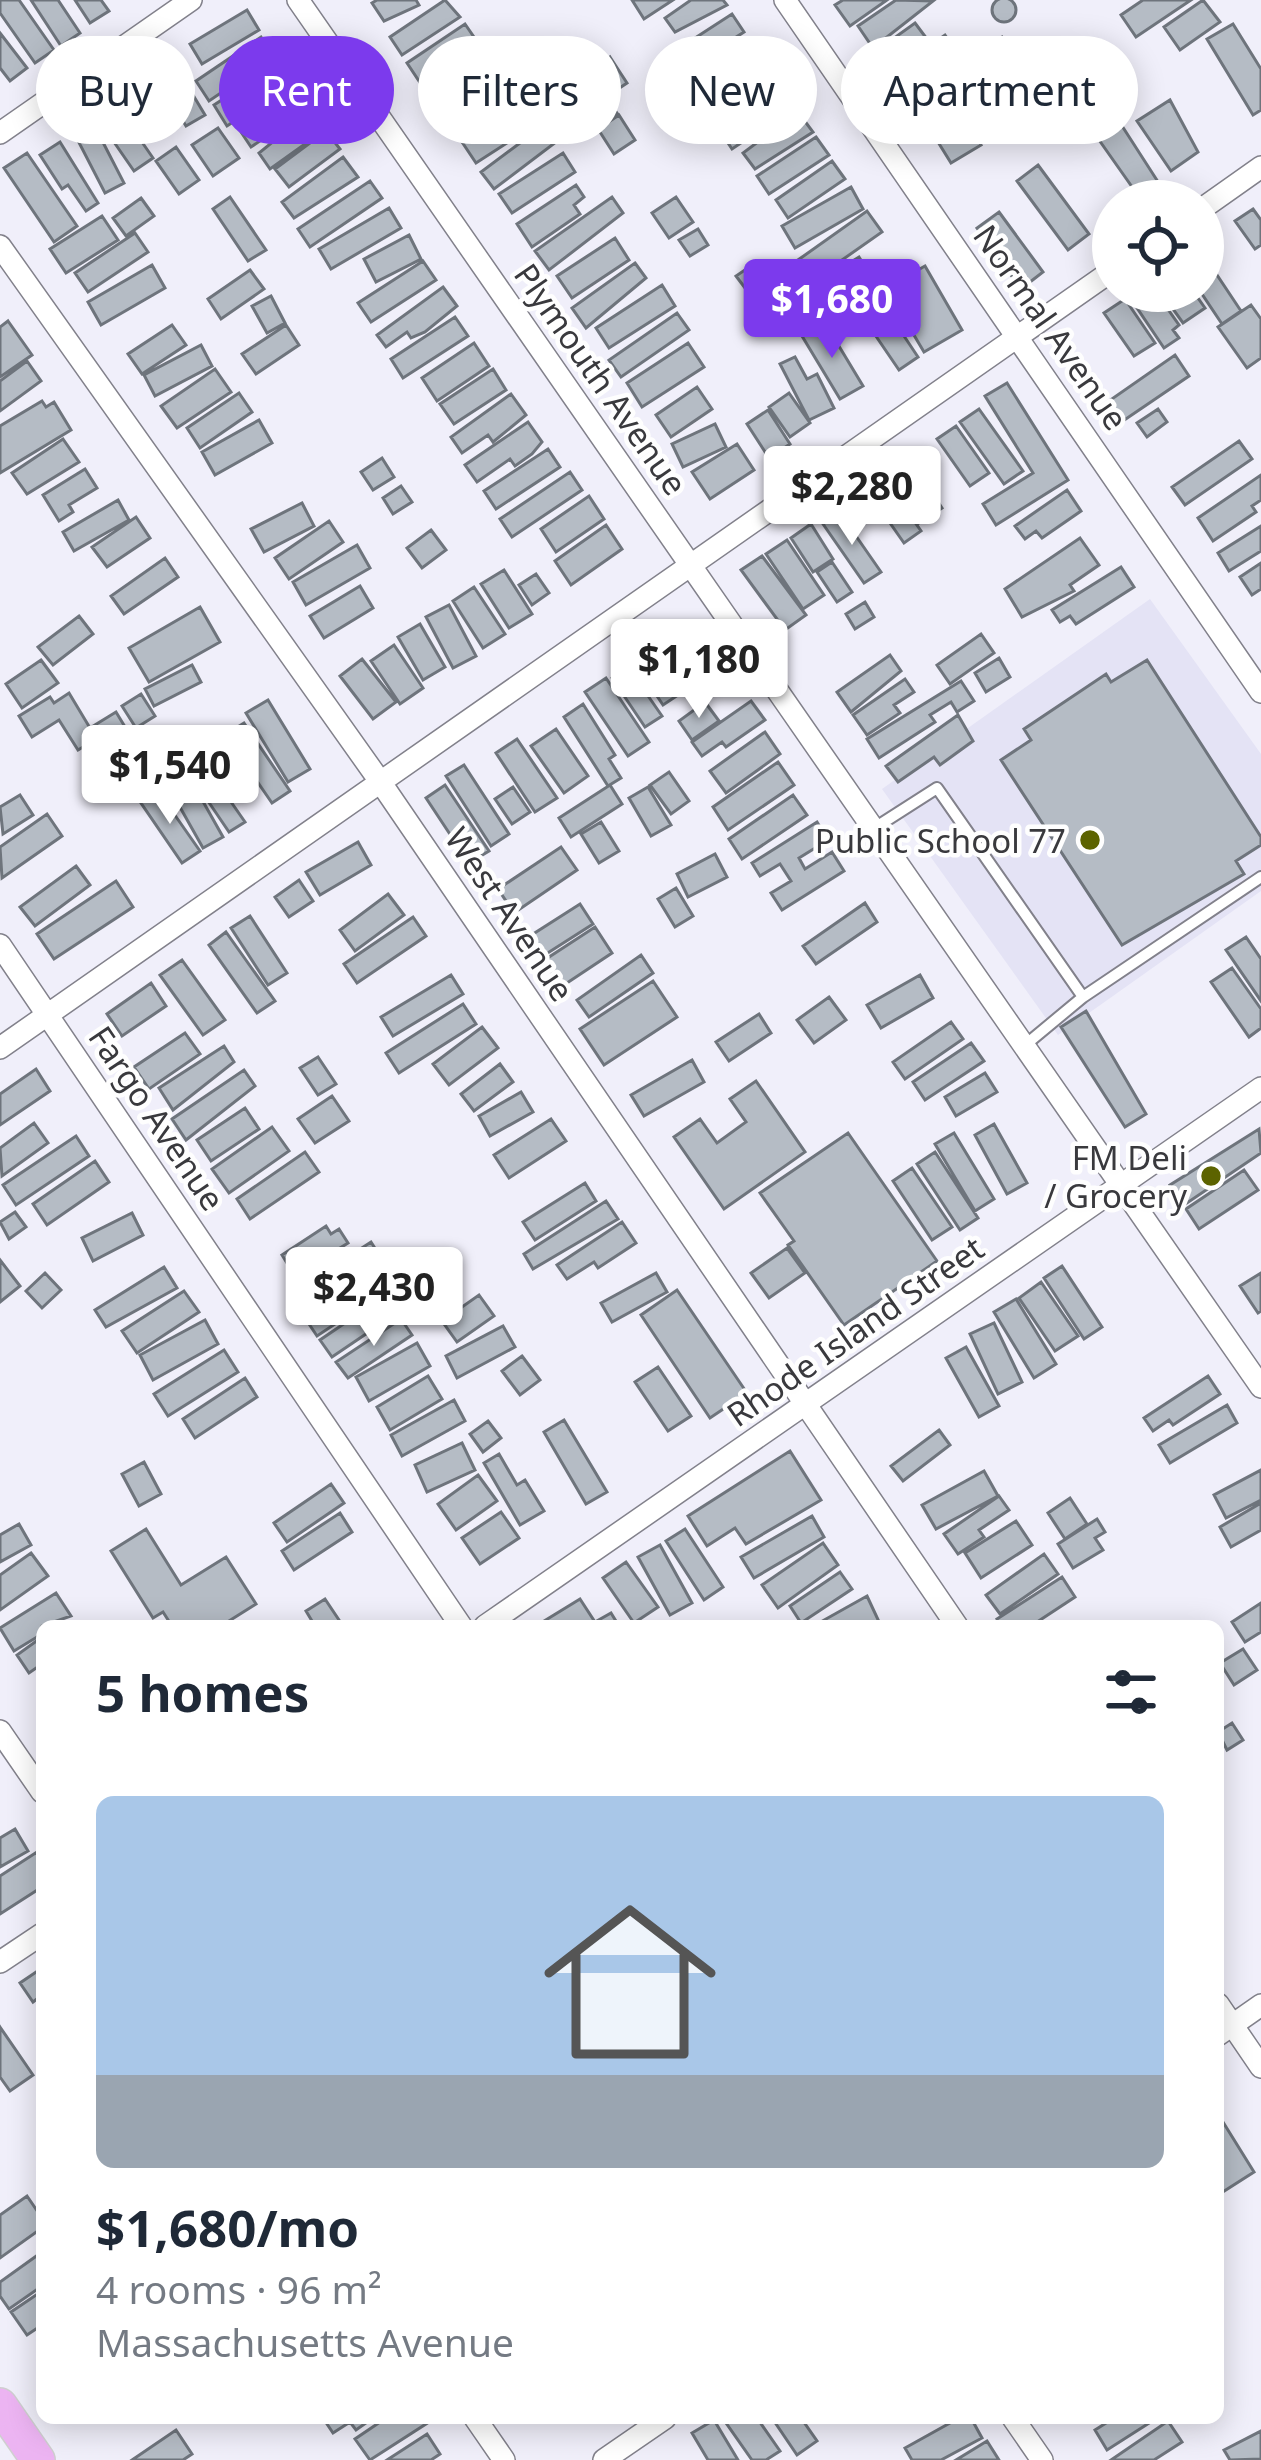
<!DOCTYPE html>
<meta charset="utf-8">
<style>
body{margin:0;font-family:"Noto Sans",sans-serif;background:#f6f6f7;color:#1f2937;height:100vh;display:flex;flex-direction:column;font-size:45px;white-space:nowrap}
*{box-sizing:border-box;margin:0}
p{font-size:39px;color:#747a83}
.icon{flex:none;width:66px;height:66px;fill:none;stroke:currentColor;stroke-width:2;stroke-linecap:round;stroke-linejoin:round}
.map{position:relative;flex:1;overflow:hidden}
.sheet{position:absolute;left:36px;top:1620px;width:1188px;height:804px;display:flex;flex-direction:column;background:#fff;border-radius:18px;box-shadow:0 6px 30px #0003}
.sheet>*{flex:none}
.hud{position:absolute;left:36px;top:36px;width:1191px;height:108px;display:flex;gap:24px}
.fabs{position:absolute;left:1092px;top:180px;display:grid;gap:24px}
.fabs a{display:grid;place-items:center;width:132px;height:132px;border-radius:50%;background:#fff;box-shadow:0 6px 30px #0003;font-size:60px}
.price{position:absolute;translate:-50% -102px;padding:0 27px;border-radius:12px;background:#fff;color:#222;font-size:39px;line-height:78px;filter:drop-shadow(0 3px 6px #0008)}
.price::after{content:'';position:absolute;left:50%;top:72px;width:36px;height:27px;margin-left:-18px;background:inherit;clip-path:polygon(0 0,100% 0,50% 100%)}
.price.active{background:#7c3aed;color:#fff}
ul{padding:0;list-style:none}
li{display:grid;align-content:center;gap:24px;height:636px;padding:0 60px}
li span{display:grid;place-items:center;height:372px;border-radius:18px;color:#555}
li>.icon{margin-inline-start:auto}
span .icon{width:216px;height:216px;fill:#fffc;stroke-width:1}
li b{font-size:51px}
h2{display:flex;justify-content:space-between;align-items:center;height:144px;padding:0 60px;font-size:51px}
.chip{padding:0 42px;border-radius:54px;background:#fff;box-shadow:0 6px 30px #0003;font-size:42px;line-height:108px}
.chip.active{background:#7c3aed;color:#fff}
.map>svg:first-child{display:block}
.built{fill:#e4e3f5}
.building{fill:#b5bcc5;stroke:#6e747c;stroke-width:3}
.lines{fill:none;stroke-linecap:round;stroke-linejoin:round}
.lane-casing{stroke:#82818b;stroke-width:14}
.street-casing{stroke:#82818b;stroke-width:24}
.primary-casing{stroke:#cfcfd0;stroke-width:36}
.lane{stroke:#fff;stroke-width:10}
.street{stroke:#fff;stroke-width:21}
.primary{stroke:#ecb4f2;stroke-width:33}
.poi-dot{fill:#5c6300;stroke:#fefefe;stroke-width:4.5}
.labels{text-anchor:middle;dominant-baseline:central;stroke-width:9;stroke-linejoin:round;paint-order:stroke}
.street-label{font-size:33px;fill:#39393d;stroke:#fefefe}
.poi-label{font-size:33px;fill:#39393d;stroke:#fefefe;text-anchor:end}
</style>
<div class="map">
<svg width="1261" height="2460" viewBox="0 0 1261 2460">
<rect width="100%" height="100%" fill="#f0effa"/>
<path class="built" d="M1150,599L1261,754V891L1058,1035L882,789Z"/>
<path class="building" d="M992 10a12 12 0 1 1 24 0a12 12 0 1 1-24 0Z
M0,0H19L54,50L35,63L0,13Z
M31,0H58L80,33L61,46Z
M75,0H101L109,11L90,23Z
M377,0H416L419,5L384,21L372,3Z
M445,0L460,17L402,55L390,37Z
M632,0H673L644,19Z
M691,0H723L727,5L675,32L665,18Z
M843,0H887L850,26L835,5Z
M896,0L933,1L873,48L858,26Z
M1143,0H1191L1136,37L1121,15Z
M1203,0L1220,22L1180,50L1164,27Z
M247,10L259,30L202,64L190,44Z
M732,14L744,32L666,82L655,64Z
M915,23L927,39L888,67L876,51Z
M465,24L478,43L421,84L407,63Z
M1233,24L1261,69V110L1253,115L1207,39Z
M0,33L27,68L10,81L0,68Z
M945,35L959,55L899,97L884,77Z
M261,37L274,57L209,101L196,81Z
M1002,37L1012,52L983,72L973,57Z
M749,39L761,57L696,95L687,80Z
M571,45L582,61L562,74L552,58Z
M493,48L505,69L443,105L431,83Z
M610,57L627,83L609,95L592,70Z
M172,60L205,115L186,126L153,71Z
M279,63L293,83L227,126L214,105Z
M955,64L968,83L911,120L899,101Z
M769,66L780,84L711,127L700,110Z
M585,67L598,85L579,99L566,80Z
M508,71L522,90L458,136L445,117Z
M144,80L175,125L155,139L124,94Z
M972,85L985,102L928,142L916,124Z
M787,87L799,104L732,149L720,131Z
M297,89L310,107L251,147L239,129Z
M604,95L617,113L597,126L584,108Z
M527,100L537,114L508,133L513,139L476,163L462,142Z
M1170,100L1198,152L1171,171L1137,121Z
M117,106L153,158L134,171L98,119Z
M312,110L326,129L270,169L259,153Z
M798,112L813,132L755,169L743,153Z
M619,115L635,140L614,154L598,129Z
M1115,115L1162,188L1142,201L1092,130Z
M92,121L124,183L105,193L73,131Z
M967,124L981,145L951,163L938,142Z
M543,126L556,142L494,189L481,172Z
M218,128L239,158L213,176L192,145Z
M326,131L340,149L289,187L275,169Z
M816,137L829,155L769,194L757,176Z
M60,142L98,203L86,211L68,185L62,189L40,155Z
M176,147L199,180L179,194L156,161Z
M27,153L77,226L54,242L4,168Z
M563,153L575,172L512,213L499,194Z
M343,157L358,177L294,218L282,202Z
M832,161L845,179L788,218L776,200Z
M1038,165L1089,234L1068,250L1017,181Z
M370,181L382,198L310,247L298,229Z
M576,185L584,197L574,205L580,214L532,247L517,224Z
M851,187L863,209L795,248L782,226Z
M230,197L266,250L248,261L213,209Z
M612,197L623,213L549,270L535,251Z
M676,197L693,222L669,238L652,213Z
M141,198L154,216L126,236L113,218Z
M389,208L401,228L331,269L319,249Z
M1253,209L1261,220V245L1255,249L1235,221Z
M867,211L882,232L812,281L798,260Z
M999,212L1043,272L1021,289L977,228Z
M102,216L118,240L66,273L50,249Z
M698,229L708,245L690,256L679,240Z
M135,233L148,252L88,292L75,273Z
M409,235L421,259L376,282L364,259Z
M615,238L629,260L572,298L557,276Z
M1203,254L1241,311L1222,324L1200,291Z
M859,257L869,273L845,288L835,272Z
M423,261L436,280L371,322L358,303Z
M635,263L646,278L586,328L572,308Z
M755,263L766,280L748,292L736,276Z
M152,265L165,288L101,325L88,302Z
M925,266L962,330L924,352L886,288Z
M250,270L264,289L221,319L208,299Z
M662,285L675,306L609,348L596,328Z
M443,287L457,306L425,332L411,338L407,332L386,347L377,335Z
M872,288L918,357L899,370L852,301Z
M1136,291H1155L1179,325L1173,330L1179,338L1164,348L1129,296Z
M1160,291H1193L1205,308L1183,323Z
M271,296L285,323L267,333L252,306Z
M1125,299L1155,343L1134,356L1104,313Z
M1251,305L1261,319V358L1247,368L1218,327Z
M677,313L689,330L621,377L609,360Z
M455,317L468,336L403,378L391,359Z
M8,321L32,355L0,377V327Z
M825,323L863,386L840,399L802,336Z
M172,325L186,345L142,374L128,354Z
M286,325L299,345L256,374L242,354Z
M474,343L489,366L437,401L422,378Z
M688,343L704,367L642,407L627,383Z
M201,345L212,366L155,396L144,375Z
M1175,355L1189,376L1120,423L1106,403Z
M795,357L807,379L817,374L834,408L809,420L780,364Z
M27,361L41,381L0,411V381Z
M215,369L231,392L177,428L161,406Z
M493,369L506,390L454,424L440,404Z
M1007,383L1068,480L996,525L983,504L1033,473L985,396Z
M697,387L712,409L671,437L656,415Z
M239,393L252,412L200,448L187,428Z
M789,393L810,423L790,437L769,407Z
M511,394L526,415L493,442L488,435L462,453L451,437Z
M42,401L46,407L54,402L71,430L0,473V426Z
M979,409L1023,471L1004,484L960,422Z
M1158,409L1167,422L1147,437L1137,423Z
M768,410L790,444L769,458L747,424Z
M259,420L272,443L215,475L202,452Z
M528,422L542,442L532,454L515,466L510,459L477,482L465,465Z
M715,424L726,447L683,467L672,444Z
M956,426L989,473L970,486L937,439Z
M63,439L79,462L27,494L12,473Z
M1239,441L1252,459L1185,505L1172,487Z
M737,444L754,470L710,499L692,472Z
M548,449L560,467L496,509L484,491Z
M382,458L394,477L373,490L361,472Z
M910,458L942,508L919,523L887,473Z
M85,469L97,488L69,505L73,512L59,521L43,495Z
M570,472L582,490L512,537L500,519Z
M1261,475V500L1252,506L1256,512L1213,541L1198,518Z
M886,481L921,531L904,543L869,493Z
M401,486L412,502L393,514L383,498Z
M1067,490L1081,511L1042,538L1036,531L1025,539L1015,526Z
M589,496L604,519L556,552L541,529Z
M118,500L129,520L74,551L63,532Z
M302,503L314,526L264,552L251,529Z
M840,513L881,572L864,583L823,524Z
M136,517L150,538L107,567L92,547Z
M329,521L343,542L289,579L275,558Z
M811,524L833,559L813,572L791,538Z
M606,525L622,549L571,585L555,561Z
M1261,526V551L1229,571L1218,553Z
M431,530L446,550L422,568L407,548Z
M1080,538L1099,565L1070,585L1074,591L1022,617L1005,589Z
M787,540L824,595L803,609L766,554Z
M357,545L370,568L306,605L293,582Z
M762,556L806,615L785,630L741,570Z
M165,558L178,577L124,614L111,596Z
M832,562L852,592L837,602L817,572Z
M1261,563V589L1252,595L1240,577Z
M1121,567L1134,587L1076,624L1070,616L1060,622L1052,610Z
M504,570L532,614L509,628L481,584Z
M536,574L549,593L532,605L519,585Z
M360,586L373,608L324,638L310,616Z
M474,587L505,634L483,648L453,601Z
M865,602L874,617L855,629L846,614Z
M449,605L476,656L453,668L426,617Z
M200,607L220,642L149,682L129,648Z
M79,616L93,634L53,665L38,647Z
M420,624L445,667L423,680L398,637Z
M981,634L994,653L950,684L937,665Z
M652,643L684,691L663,705L631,657Z
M394,645L423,688L400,704L371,661Z
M890,655L901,671L851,712L837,692Z
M999,658L1010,677L986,692L975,673Z
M362,659L396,702L373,719L340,676Z
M41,660L58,683L22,708L6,684Z
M1147,660L1261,837V845L1236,861L1244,874L1122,945L1001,760L1031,740L1024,729L1106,674L1111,682Z
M192,665L201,682L154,706L145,689Z
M628,667L662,716L645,727L612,678Z
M606,678L649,742L628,756L585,692Z
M905,679L914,692L894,705L900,713L867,735L853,715Z
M961,681L974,701L957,712L951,702L930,715L935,722L879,758L867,739Z
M69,693L90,728L116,712L133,740L111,754L100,737L78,750L59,720L32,737L19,716L50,697L54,703Z
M141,694L155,716L136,728L122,706Z
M268,700L310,769L288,782L246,713Z
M751,701L765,720L726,747L722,742L702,756L692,742Z
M705,702L719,721L692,740L679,721Z
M583,704L615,755L609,759L621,778L608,786L564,717Z
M958,715L973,741L940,765L934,757L898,782L886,766Z
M244,723L290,791L272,803L225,735Z
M556,729L588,776L564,793L531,746Z
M765,732L780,754L726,793L710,771Z
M517,739L557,798L535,812L496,753Z
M778,762L794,785L728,830L713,807Z
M464,765L509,834L491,846L446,776Z
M206,766L245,822L229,832L191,776Z
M669,772L689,801L671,814L650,785Z
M192,782L223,837L203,848L172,793Z
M445,785L489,851L469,863L426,798Z
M610,785L622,804L571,837L559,818Z
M513,787L530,812L512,824L495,799Z
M648,787L671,825L651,836L629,798Z
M158,791L200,851L182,863L141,803Z
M20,795L33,815L3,834L0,807Z
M793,795L807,815L742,859L729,839Z
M47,814L62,836L2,878L0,847Z
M601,822L619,851L599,863L581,834Z
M817,822L828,840L799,858L805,869L832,852L844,871L782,910L771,893L791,881L780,864L760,876L752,863Z
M358,842L371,865L320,895L306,872Z
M561,847L577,870L514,913L498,889Z
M715,854L727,877L688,897L677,874Z
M76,866L90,885L35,926L20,907Z
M299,880L313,901L289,917L275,897Z
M116,881L133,907L54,959L37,934Z
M676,888L693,916L675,927L658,899Z
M388,894L404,915L355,951L340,930Z
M865,903L877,922L816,964L803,946Z
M580,904L593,924L543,956L530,936Z
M250,916L287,973L268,985L231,928Z
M413,917L426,936L357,983L344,964Z
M595,927L612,953L561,987L543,961Z
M226,932L275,1001L257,1013L209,945Z
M1246,937L1261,959V1001L1226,950Z
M641,955L653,973L589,1017L577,1000Z
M182,960L225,1020L203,1035L160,975Z
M1232,968L1261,1009V1028L1249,1037L1211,982Z
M451,975L463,994L393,1036L381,1017Z
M920,975L933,998L881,1028L867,1005Z
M653,981L677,1017L604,1065L580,1029Z
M151,983L166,1006L122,1036L107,1014Z
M829,997L846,1020L814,1043L797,1020Z
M463,1004L476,1024L399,1073L386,1053Z
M1086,1011L1146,1114L1125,1127L1061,1027Z
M759,1014L771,1033L729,1061L716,1042Z
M951,1022L963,1039L905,1079L893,1062Z
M482,1027L498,1048L449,1085L433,1064Z
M185,1033L200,1054L149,1089L134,1067Z
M971,1043L984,1061L925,1100L913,1082Z
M224,1046L234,1062L173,1110L159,1088Z
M318,1057L336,1084L318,1095L300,1068Z
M692,1060L704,1082L644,1116L631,1095Z
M500,1064L513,1082L474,1111L461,1094Z
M36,1069L50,1091L0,1125V1094Z
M244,1070L255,1086L186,1140L172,1119Z
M985,1073L997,1092L956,1116L945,1097Z
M756,1081L805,1152L724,1209L674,1137L700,1119L717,1143L746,1122L730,1099Z
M521,1092L533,1112L490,1136L479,1116Z
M332,1096L349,1121L315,1143L298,1119Z
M245,1108L259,1129L211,1161L197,1140Z
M551,1119L566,1141L509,1178L494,1155Z
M34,1123L48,1143L2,1176L0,1148Z
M994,1124L1027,1183L1007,1194L975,1135Z
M272,1127L289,1151L229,1193L212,1169Z
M1259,1129L1261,1153L1184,1205L1170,1185Z
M848,1133L937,1261L844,1325L788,1245L794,1241L760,1193Z
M954,1133L994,1199L975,1211L935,1144Z
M76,1136L89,1156L16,1205L3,1185Z
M305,1152L319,1172L250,1219L237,1199Z
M935,1152L978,1218L960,1230L917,1164Z
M95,1161L109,1182L47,1225L33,1204Z
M912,1168L952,1227L932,1240L893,1181Z
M1244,1170L1258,1190L1199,1229L1186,1209Z
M585,1183L596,1201L535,1240L523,1222Z
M606,1201L618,1219L533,1269L524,1254Z
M15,1212L26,1227L9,1239L0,1222Z
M132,1213L143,1235L93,1261L82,1238Z
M622,1222L636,1243L598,1268L594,1262L567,1279L557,1265Z
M326,1226L331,1234L339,1229L348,1243L295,1276L282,1255Z
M371,1242L378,1253L365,1261L370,1270L302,1314L289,1295Z
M787,1248L805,1273L769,1298L751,1273Z
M0,1260L20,1286L0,1302Z
M1062,1266L1102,1327L1084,1339L1044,1278Z
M164,1267L177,1288L106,1327L95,1310Z
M45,1273L61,1290L42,1308L26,1291Z
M656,1273L667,1292L612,1322L601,1303Z
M1261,1273V1311L1258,1313L1240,1286Z
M368,1275L380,1294L317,1336L305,1318Z
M1041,1282L1078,1336L1055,1351L1019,1298Z
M677,1290L747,1393L710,1418L641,1315Z
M184,1291L199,1312L137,1353L122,1331Z
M479,1295L494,1316L457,1342L442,1321Z
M1016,1299L1056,1364L1034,1378L994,1312Z
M376,1302L388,1319L332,1357L320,1340Z
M401,1319L412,1335L348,1378L336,1362Z
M205,1320L218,1344L153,1380L140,1355Z
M994,1323L1022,1382L998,1394L970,1334Z
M503,1326L515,1347L457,1378L446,1356Z
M417,1343L430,1366L369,1401L356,1377Z
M966,1347L999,1406L979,1417L946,1358Z
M224,1350L238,1372L168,1416L154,1394Z
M522,1356L540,1380L520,1395L502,1371Z
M658,1367L691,1416L668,1431L635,1382Z
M428,1376L442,1399L390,1430L377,1407Z
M1208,1376L1220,1394L1173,1425L1169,1420L1153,1431L1144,1418Z
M245,1378L257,1397L195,1438L183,1419Z
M454,1400L465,1421L402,1456L391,1435Z
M1227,1405L1237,1423L1170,1463L1159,1445Z
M564,1420L607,1492L586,1504L544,1432Z
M488,1421L501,1438L483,1452L470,1434Z
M939,1430L950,1445L903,1481L891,1466Z
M462,1443L475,1470L427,1492L415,1465Z
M790,1451L821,1500L746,1544L735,1528L707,1546L688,1516Z
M499,1454L517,1485L525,1480L544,1511L520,1525L484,1463Z
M144,1462L161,1494L139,1506L122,1474Z
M1261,1470V1500L1226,1518L1214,1495Z
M984,1471L998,1496L936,1529L922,1505Z
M478,1475L497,1501L456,1530L438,1504Z
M331,1484L344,1503L287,1542L274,1523Z
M999,1496L1009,1510L979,1530L984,1537L958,1554L944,1534Z
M1070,1498L1087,1524L1065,1539L1048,1513Z
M1261,1503V1530L1231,1547L1220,1527Z
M501,1512L519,1538L480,1564L462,1538Z
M340,1513L352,1532L294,1570L282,1551Z
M812,1516L824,1537L754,1578L741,1557Z
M1097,1519L1105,1532L1095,1538L1103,1550L1073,1568L1058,1544Z
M1016,1521L1032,1545L981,1578L965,1553Z
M19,1524L31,1545L0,1562V1535Z
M146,1529L181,1585L226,1557L256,1604L221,1626H172L163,1612L153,1618L111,1551Z
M685,1529L723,1587L704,1600L666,1541Z
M823,1543L838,1565L778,1608L762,1585Z
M660,1545L692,1603L670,1615L638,1557Z
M31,1553L48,1576L0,1610V1575Z
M1044,1554L1058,1574L1000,1614L986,1595Z
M626,1562L658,1607L634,1623L603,1578Z
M840,1572L852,1589L801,1623L790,1606Z
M1062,1577L1075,1597L1031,1626H1001L997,1619Z
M56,1593L71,1616L42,1626V1634L14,1651L0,1628Z
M867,1596L881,1626H818L817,1624Z
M325,1599L343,1626H315L306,1611Z
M580,1599L595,1622L611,1613L619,1626H536Z
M1261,1603V1632L1245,1642L1232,1622Z
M42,1637V1664L29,1673L17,1655Z
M1243,1649L1257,1670L1234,1685L1220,1663Z
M1232,1723L1243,1740L1227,1750L1218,1732Z
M15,1829L28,1851L0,1867V1838Z
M37,1852L42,1887L0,1914V1876Z
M42,1968V1995L33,2002L20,1983Z
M0,2027L33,2075L10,2091L0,2077Z
M1218,2114L1254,2172L1218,2195Z
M27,2196L42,2218V2228L0,2258V2215Z
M42,2252V2286L9,2309L0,2296V2282Z
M42,2291V2325L27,2335L11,2312Z
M323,2418H373L356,2430L350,2422L333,2433Z
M386,2418L429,2422L370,2460L355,2439Z
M757,2418L780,2451L766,2460H752L724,2420Z
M772,2418H801L817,2441L797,2455Z
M959,2418H971L982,2438L941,2460H912L905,2448Z
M1114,2418H1157L1107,2450L1095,2430Z
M714,2420L738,2460H708L692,2433Z
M1168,2421L1182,2442L1154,2460H1111Z
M176,2430L192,2454L183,2460H132Z
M1261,2431V2459L1230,2460L1224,2450Z
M427,2434L440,2454L431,2460H387Z
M987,2441L999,2460H956Z"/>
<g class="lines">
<g class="lane-casing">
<path id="lane" d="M873,829L937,788L1083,997L1024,1046
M1083,997L1261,877"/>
</g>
<g class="street-casing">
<path id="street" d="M298,0L1261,1387
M785,0L1261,692
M0,133L191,0
M1203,208L1261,167
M0,246L379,780L957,1626
M0,945L461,1626
M0,1048L1113,270
M485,1626L1261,1088
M0,1731L42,1792
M0,1962L42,1934
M1218,2004L1261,2067
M1218,2035L1261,2005
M475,2418L504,2460
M1013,2418L1042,2460
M604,2460L665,2418"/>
</g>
<g class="primary-casing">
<path id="primary" d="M0,2405L38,2460"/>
</g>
<use href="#lane" class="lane"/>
<use href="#street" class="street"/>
<use href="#primary" class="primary"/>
</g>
<g class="poi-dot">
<circle cx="1090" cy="840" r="12"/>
<circle cx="1211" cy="1176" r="12"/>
</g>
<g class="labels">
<g class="street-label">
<text transform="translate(1051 327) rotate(55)">Normal Avenue</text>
<text transform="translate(601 379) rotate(55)">Plymouth Avenue</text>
<text transform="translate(510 914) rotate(56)">West Avenue</text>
<text transform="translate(157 1118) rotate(56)">Fargo Avenue</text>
<text transform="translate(855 1331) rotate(-35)">Rhode Island Street</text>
</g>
<g class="poi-label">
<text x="1066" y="840">Public School 77</text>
<text x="1187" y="1157">FM Deli<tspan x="1187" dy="38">/ Grocery</tspan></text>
</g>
</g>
</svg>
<div class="fabs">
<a><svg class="icon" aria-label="locate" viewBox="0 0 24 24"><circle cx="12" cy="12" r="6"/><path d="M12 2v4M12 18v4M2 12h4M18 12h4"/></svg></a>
</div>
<b class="price active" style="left:832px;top:361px">$1,680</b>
<b class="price" style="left:852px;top:548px">$2,280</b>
<b class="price" style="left:699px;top:721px">$1,180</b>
<b class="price" style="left:170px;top:827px">$1,540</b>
<b class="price" style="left:374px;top:1349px">$2,430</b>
<div class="hud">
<a class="chip">Buy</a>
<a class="chip active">Rent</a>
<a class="chip">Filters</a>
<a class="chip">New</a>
<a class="chip">Apartment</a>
</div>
<section class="sheet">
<h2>5 homes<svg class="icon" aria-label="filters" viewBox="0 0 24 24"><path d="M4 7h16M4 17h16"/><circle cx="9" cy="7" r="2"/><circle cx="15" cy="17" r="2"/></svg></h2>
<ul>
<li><span style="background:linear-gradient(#a9c7e8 75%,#9aa5b1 0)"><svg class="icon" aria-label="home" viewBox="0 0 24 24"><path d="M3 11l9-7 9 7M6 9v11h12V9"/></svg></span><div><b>$1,680/mo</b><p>4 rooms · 96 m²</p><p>Massachusetts Avenue</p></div></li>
</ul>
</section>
</div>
